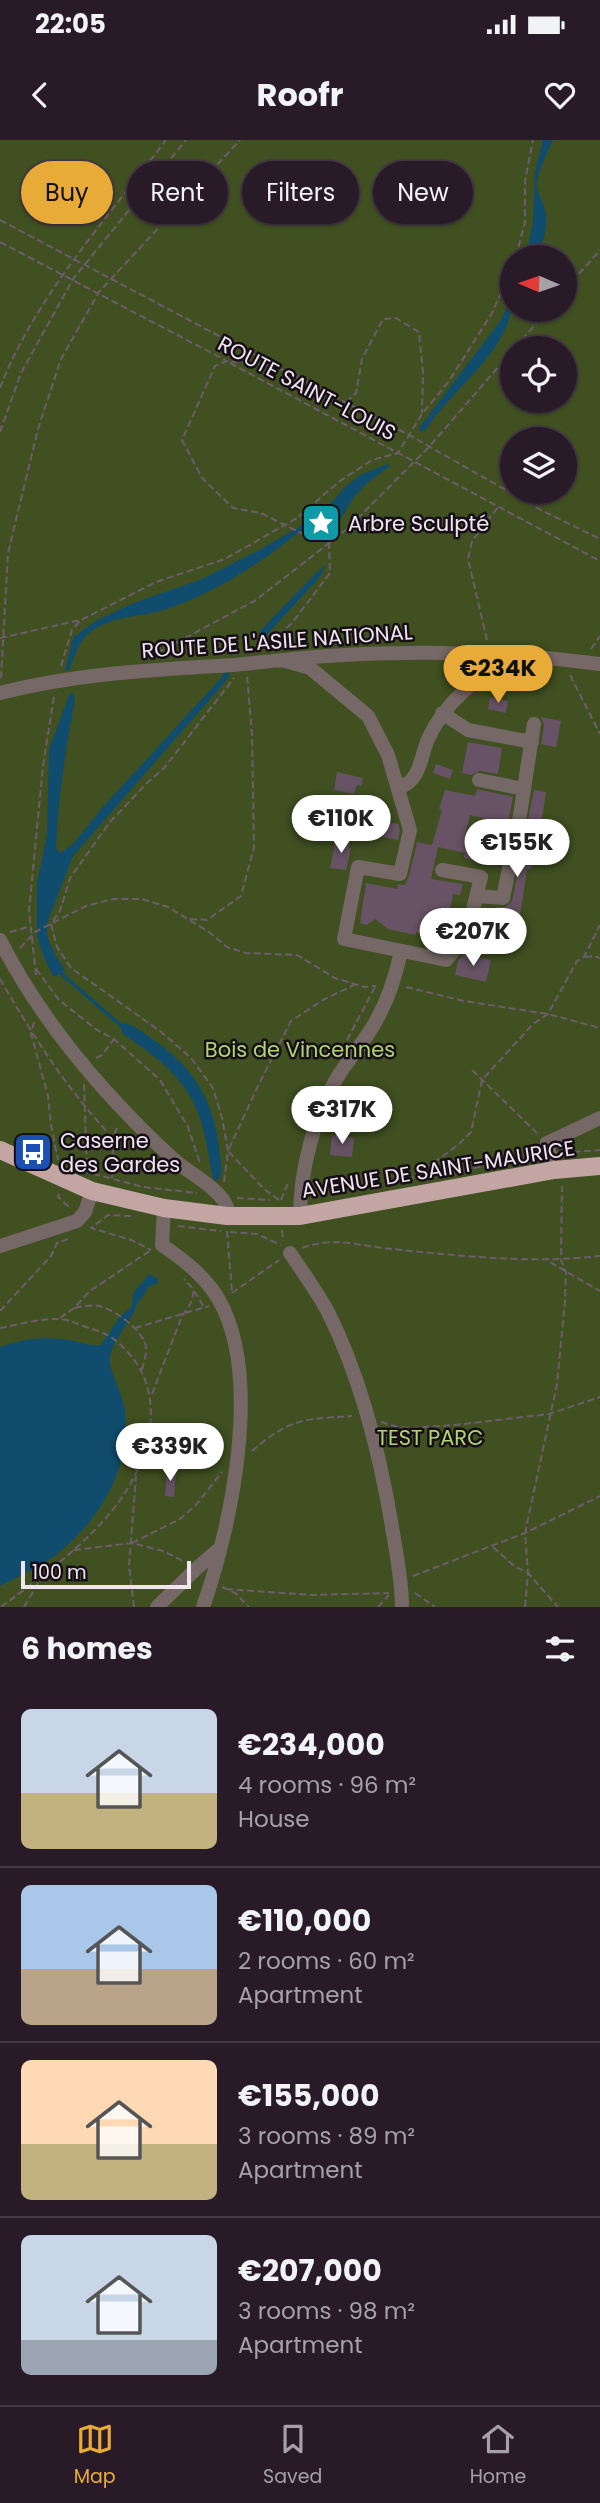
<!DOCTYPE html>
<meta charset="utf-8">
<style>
body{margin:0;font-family:Poppins,sans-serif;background:#342733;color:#f1f3f6;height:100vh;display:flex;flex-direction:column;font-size:26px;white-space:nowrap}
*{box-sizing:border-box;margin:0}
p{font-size:23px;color:#a5a1a7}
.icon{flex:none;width:38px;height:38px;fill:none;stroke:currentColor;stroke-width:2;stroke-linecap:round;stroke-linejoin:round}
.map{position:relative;height:1467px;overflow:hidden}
.panel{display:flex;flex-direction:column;background:#281a27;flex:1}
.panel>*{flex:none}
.guide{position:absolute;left:21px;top:21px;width:558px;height:63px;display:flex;gap:14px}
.needle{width:46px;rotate:272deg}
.controls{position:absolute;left:500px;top:105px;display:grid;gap:14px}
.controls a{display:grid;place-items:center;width:77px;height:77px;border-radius:50%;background:#281a27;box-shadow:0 2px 5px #0004,0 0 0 2px #443844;font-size:35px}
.scale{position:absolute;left:21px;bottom:18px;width:170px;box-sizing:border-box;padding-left:7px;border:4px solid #f0e4ef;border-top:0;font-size:19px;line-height:24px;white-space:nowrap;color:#f0e4ef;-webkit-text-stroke:5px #170f17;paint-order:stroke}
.price{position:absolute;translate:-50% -60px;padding:0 16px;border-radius:24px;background:#fff;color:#222;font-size:23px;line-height:46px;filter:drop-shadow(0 2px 4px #0008)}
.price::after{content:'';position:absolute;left:50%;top:42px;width:21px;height:16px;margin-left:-10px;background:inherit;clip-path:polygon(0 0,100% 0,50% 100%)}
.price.selected{background:#e9ab38;color:#111}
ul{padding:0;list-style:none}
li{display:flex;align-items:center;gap:21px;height:175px;padding:0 21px}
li+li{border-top:2px solid #443844}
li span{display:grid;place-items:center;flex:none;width:196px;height:140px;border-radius:10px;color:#555}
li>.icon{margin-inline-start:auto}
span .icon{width:84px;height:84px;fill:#fffc;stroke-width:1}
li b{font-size:30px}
h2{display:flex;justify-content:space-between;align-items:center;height:84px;padding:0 21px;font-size:30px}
.pill{padding:0 24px;border-radius:32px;background:#281a27;box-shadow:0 2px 5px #0004,0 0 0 2px #443844;font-size:24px;line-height:63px}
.pill.selected{background:#e9ab38;color:#111}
.status{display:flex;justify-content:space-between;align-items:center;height:49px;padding:0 35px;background:#281a27;direction:ltr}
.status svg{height:19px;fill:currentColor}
header{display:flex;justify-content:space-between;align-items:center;height:91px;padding:0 21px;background:#281a27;font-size:32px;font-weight:700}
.tabs{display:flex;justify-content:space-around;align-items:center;height:98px;border-top:2px solid #443844;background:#281a27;font-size:19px;color:#a5a1a7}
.tabs a{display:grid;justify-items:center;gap:4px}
.tabs .selected{color:#e9ab38}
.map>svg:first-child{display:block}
.green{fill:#405021;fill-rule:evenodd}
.water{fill:#0f4c6d}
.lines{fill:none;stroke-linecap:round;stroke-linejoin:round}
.stream{stroke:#0f4c6d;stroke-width:3.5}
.building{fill:#685366}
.path{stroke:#6d5c6c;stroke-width:2;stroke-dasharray:7 3.5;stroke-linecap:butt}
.minor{stroke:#766867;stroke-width:14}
.major{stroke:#c3a5a3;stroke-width:18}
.labels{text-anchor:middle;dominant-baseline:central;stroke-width:5;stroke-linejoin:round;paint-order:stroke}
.street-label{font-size:21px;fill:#f0e4ef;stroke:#170f17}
.poi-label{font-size:21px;fill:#f0e4ef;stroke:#170f17;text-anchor:start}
.park-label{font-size:21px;fill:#b1d472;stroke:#170f17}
</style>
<div class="status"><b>22:05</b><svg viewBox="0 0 49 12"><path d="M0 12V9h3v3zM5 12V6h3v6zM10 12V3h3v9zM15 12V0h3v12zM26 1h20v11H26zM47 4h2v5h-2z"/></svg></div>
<header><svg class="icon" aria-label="back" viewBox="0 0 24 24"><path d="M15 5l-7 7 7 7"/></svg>Roofr<svg class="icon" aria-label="heart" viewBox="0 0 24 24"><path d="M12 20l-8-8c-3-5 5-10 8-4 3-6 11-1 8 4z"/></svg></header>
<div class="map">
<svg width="600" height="1467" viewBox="0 0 600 1467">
<rect width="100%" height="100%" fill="#352234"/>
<path class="green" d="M0,0H600V1467H0ZM513,117H565V170H513ZM513,208H565V261H513ZM513,299H565V352H513Z"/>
<path class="water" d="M543,0H553C547,13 539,29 537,42C536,51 540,56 543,64C550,82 545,102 534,117H526L533,81L535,32Z
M513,155C513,211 452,247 425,291H421L419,288L501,180Z
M388,324L390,326L368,342L354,357L334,390L332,391L318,376C274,414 226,448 170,468C145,477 115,475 93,490C78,500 76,515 69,530L65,531L73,498L94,482L131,464L202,439L259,410L296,389L331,363L346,346L362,334Z
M327,425L318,439L262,500L260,491L317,432Z
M224,532L231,534L225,542L73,716L47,783C45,803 55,814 65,830L54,837L45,820L37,797V744L47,695L49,609L70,553H73L75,558C66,608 58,657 56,708L60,713L73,704L103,667L222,537Z
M123,883C133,884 142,892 151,898C195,928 215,962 220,1015C221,1024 224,1034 217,1041L213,1038C208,1016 206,993 198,973C185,937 153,914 123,894L121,889Z
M149,1134L158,1139V1143L148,1147C144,1159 141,1156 137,1164C135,1167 135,1171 133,1174C126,1185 113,1202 110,1216C107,1230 124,1254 125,1272C131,1328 100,1380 56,1415C40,1427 18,1436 0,1446V1207C24,1199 42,1196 68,1200C79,1201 90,1207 101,1205L119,1178L132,1166L133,1153Z"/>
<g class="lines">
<path class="stream" d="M57,830L125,889"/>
</g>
<path class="building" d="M490,557L508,561L506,573L488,569Z
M541,577L561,581L556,607L541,604L544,585Z
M468,602L502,608L498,634L480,631L471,635L462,633Z
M436,624L453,630L450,639L433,633Z
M337,632L363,638L361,646L357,645L354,654L334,650Z
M477,649L513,657L504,705L492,702L496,681L470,675L465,695L485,700L483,715L478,714L477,721L464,718L465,713L438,707L431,739L463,744L460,755L453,754L444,800L437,798L424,779L421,793L416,792V795L388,789L375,779L367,785L360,783L366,743L397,749L398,744L405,745L409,736L417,702L432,705L442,670L439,669L445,650L475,656Z
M534,650L546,652L540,691H537L531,729H527L515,808L502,806L505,790L479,786L483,767L496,769L497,767H506L512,761Z
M378,676L387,677L386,682L398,684L400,690L398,700L374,695Z
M336,699L350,702L349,708H351L346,730L330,728Z
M463,814L491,820L486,842L455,835L458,821Z
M343,947L353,948L351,962L338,961Z
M332,995L354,998L352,1017L330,1015Z
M167,1329L176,1330L174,1357L165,1356Z"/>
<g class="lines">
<path class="path" d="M0,80L272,224
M0,102L225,220
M516,117L525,82V41L533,0
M565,150L600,110
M515,208L548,170
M230,223L600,421
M277,227L409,295L541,370L600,399
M0,248C33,160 109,76 166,0
M346,262L356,253L362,219L383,179L396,178L419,192L423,233L422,273
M0,292L21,233L73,139L186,0
M0,498L81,480L156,442L225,419L297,378L340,341L372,320L398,313L422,274L449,241L492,173L513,125
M487,500L468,419L472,401L498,367
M263,509L292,483L330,433L329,404L322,397L303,394L261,373L233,368L202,338L182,300L215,226L227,221L275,226
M591,509L600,496
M148,518L256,460L347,389L429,307L513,210
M61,526L72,490L80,481
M570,535L600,594
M1,538L8,413L38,289L61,219L99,152L240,0
M190,779L207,780L241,756L254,707L252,595L247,535
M10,792L28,787
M20,808L35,792L86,766L113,759H142L168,767L209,792L227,807L246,813L297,815L335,838L364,847L376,846
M585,817L594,816L600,818
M36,829L59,860L97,890L114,899L160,940L188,987L200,1023
M36,835L29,771L43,626L54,556
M0,839C33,896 68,951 113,998L118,985
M406,847L464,861L548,874L600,888
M34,882L31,893L48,956L51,985L58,1020
M347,900L375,847
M96,918L102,915L114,899
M472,930L539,995
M84,944L87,1032L143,1047L197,1053
M563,1013L600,1010
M112,1038L113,999
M422,1038L536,1016
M408,1041L458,1005L471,992L482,940L533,884L548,874L577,821L584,817L600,785
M224,1042L228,1011L222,978L213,948L191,918L160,891L71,828L57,807L51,784L60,771L70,738L110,682L148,642L165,627L234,538
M59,1054L58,1057L70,1068
M237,1058L270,1060
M279,1060L264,1049L228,1011L258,946L291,881L323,860L354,845
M281,1060L288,1043
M131,1076L108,1075L91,1088L131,1100L151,1110
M178,1086L221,1091
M282,1090L283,1101
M227,1091L232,1152
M230,1092L257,1094L281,1105
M302,1108C333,1096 361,1106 392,1109C460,1116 531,1124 600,1116
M550,1122L600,1151
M194,1151L204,1167
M232,1153L279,1120
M75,1168C84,1166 94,1164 103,1167C117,1172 139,1188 145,1203C148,1212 144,1222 142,1230
M0,1171L51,1116L57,1103L68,1099
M60,1178L74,1168L90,1151L151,1110
M0,1188C18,1185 40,1178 58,1179C68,1179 80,1185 89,1188C111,1194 121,1203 135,1221C164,1262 149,1317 123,1356C91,1402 45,1434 1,1467
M135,1188L209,1166
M152,1254L182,1176L191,1163L194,1150L184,1139
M381,1282L398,1287L411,1288L455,1285L549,1274L600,1257
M252,1311C290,1278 304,1279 352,1276
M132,1403L180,1379L196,1365L222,1332
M493,1407L514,1426L528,1433L558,1467
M74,1410L132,1403L163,1411L183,1421
M413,1436L525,1393L600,1356
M222,1447L235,1453L249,1467
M226,1449L312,1455L389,1453
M415,1453L435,1467
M24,1467L41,1438
M134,1467L129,1425L136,1336
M378,1467L389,1455
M525,1467L528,1433L525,1393L557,1244L565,1161L566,1132L561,1120L562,1046"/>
<path class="minor" d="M282,520L310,528L368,576L388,615L410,690L400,734L358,727L344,799L446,820L467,794L481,737L442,730
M0,553C76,533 155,530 233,525C265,522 297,518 328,516C419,510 510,512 600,524
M442,573L468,590L532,602
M479,640L524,649
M399,647C420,643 421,615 428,599C446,560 477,538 513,516
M477,756L503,758L520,675L534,584
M0,800C42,883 105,956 173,1019C186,1031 220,1049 226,1065C228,1068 227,1072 227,1076
M554,1030L547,1003L600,978
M164,1068L162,1105C184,1120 206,1137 219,1160C263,1238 231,1387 203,1467
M300,1076C300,1032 314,975 337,938C346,923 358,909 368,894C385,869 395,840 401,811
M0,1106L77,1081L85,1072L92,1051
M290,1113C303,1132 317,1152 328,1172C362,1240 381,1318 393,1393C397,1417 402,1442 402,1467
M157,1467L197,1428L219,1409"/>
<path class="major" d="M0,1010L92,1051L164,1068L227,1076H300L554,1030L600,1026"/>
</g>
<defs>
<g id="sight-square" transform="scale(2.0125)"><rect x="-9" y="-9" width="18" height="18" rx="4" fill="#0f9aa8" stroke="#170f17"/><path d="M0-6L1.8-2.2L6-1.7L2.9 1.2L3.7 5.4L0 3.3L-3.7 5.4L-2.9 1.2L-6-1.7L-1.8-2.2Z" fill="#fff"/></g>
<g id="bus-square" transform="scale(2.0125)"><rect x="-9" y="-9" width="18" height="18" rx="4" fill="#1a4fb4" stroke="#170f17"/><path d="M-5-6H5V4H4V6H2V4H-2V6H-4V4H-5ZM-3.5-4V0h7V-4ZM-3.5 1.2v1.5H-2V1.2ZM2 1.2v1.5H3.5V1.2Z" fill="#fff"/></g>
</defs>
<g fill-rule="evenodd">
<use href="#sight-square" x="321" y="383"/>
<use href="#bus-square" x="33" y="1012"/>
</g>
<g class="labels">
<g class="street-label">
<text transform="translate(307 248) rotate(28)">ROUTE SAINT-LOUIS</text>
<text transform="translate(277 501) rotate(-4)">ROUTE DE L'ASILE NATIONAL</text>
<text transform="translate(438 1029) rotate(-9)">AVENUE DE SAINT-MAURICE</text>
</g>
<g class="poi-label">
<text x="348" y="383">Arbre Sculpté</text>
<text x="60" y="1000">Caserne<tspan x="60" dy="24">des Gardes</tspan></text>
</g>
<g class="park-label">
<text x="300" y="909">Bois de Vincennes</text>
<text x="430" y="1297">TEST PARC</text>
</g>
</g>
</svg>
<div class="controls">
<a><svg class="needle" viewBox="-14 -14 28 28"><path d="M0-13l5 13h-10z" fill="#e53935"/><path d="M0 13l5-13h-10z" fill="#a5a1a7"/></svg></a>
<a><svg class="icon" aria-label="locate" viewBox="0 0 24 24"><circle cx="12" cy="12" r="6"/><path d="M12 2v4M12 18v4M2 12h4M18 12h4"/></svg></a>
<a><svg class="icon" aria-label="layers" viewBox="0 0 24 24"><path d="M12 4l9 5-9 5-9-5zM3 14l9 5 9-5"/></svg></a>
</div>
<div class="scale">100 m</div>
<b class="price selected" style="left:498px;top:565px">€234K</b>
<b class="price" style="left:341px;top:715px">€110K</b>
<b class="price" style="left:517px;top:739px">€155K</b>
<b class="price" style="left:473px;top:828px">€207K</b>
<b class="price" style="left:342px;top:1006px">€317K</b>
<b class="price" style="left:170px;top:1343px">€339K</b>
<div class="guide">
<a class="pill selected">Buy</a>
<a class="pill">Rent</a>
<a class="pill">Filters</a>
<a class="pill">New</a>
</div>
</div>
<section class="panel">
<h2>6 homes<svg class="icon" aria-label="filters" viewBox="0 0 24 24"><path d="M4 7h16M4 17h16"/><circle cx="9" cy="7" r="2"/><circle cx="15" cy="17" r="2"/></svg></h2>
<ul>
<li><span style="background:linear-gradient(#c9d6e8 60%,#c2b280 0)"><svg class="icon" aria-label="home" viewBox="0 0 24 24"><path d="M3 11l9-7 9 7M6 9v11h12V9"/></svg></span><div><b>€234,000</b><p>4 rooms · 96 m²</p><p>House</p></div></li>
<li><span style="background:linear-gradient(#a9c7e8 60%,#b9a48a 0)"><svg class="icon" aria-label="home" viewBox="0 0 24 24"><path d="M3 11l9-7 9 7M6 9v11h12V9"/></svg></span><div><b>€110,000</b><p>2 rooms · 60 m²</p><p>Apartment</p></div></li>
<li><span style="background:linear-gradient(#ffd9b3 60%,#c2b280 0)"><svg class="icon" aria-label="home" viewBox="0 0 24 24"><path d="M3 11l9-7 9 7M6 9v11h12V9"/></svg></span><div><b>€155,000</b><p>3 rooms · 89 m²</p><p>Apartment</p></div></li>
<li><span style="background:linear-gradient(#c9d6e8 75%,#9aa5b1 0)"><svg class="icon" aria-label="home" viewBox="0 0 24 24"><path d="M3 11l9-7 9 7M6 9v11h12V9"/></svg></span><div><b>€207,000</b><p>3 rooms · 98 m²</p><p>Apartment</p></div></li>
</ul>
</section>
<nav class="tabs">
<a class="selected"><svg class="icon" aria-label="map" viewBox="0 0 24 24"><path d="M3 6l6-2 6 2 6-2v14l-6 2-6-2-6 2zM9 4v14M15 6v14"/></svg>Map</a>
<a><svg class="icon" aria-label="saved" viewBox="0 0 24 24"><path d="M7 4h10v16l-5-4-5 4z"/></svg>Saved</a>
<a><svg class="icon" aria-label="home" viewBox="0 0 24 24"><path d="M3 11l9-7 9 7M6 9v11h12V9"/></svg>Home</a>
</nav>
